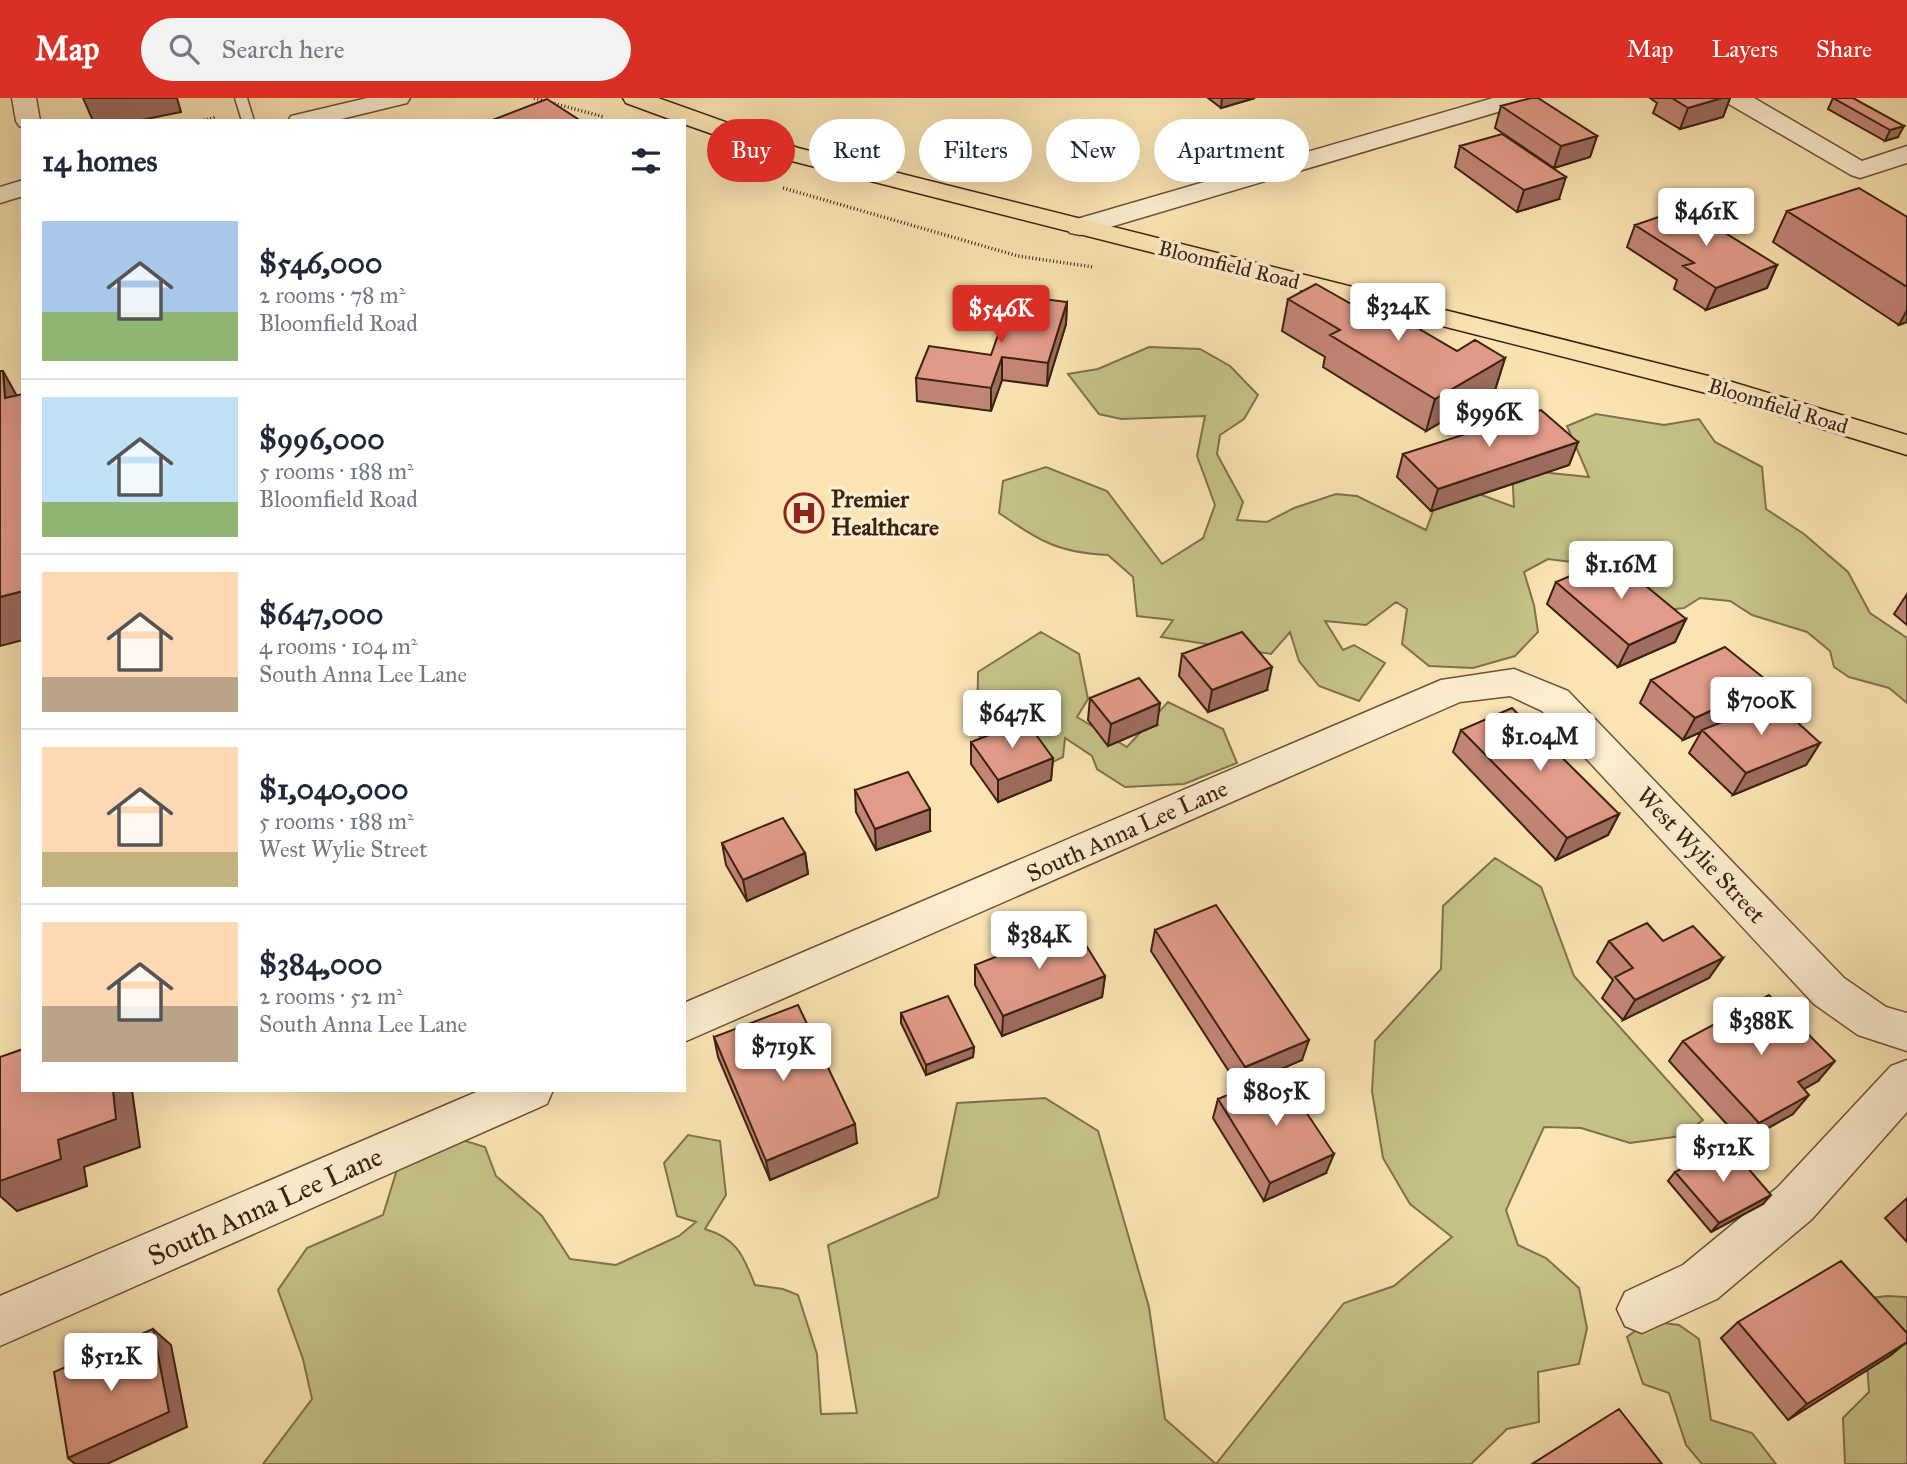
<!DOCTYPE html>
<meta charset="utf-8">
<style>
body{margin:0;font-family:"IM FELL Great Primer",serif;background:#f2f2f3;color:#1f2937;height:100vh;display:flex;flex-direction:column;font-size:26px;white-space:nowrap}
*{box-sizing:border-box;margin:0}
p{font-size:23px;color:#747a83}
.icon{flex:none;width:38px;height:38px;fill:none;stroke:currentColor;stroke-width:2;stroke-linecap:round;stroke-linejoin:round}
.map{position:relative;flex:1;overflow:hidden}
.details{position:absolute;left:21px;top:21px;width:665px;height:973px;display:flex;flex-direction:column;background:#fff;border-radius:0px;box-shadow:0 7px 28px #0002}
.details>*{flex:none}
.banner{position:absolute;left:707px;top:21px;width:665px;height:63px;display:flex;gap:14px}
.price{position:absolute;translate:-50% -60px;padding:0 16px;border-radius:7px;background:#fff;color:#222;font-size:23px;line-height:46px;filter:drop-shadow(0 2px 4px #0008)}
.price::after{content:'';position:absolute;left:50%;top:42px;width:21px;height:16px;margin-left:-10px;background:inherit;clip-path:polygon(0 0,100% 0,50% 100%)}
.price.active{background:#d93025;color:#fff}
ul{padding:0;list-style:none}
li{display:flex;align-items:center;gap:21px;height:175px;padding:0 21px}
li+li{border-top:2px solid #e0e1e3}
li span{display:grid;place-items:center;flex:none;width:196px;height:140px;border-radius:0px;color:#555}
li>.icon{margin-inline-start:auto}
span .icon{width:84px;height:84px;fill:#fffc;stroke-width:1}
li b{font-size:30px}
h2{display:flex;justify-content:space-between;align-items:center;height:84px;padding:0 21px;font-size:30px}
.chip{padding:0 24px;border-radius:32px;background:#fff;box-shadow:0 7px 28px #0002;font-size:24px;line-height:63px}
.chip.active{background:#d93025;color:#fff}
header{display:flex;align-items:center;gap:42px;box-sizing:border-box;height:98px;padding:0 35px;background:#d93025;color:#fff}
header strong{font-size:33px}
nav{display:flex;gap:38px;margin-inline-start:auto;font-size:24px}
.search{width:490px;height:63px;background:#f2f2f3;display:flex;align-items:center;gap:18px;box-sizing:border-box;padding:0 24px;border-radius:38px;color:#747a83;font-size:26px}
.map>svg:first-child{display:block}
.green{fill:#c5c288;stroke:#80724c;stroke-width:2}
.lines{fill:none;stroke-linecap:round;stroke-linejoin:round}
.lane-casing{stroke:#6b5238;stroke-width:3}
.street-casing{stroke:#6b5238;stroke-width:3}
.primary-casing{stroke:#3b220f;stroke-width:3}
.path{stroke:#3b220f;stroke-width:3.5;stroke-dasharray:1 2.5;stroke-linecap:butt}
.lane{fill:#fcedce;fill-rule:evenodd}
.street{fill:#fcedce;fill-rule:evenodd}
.primary{fill:#fbe4b3;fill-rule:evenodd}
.wall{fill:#c28576;stroke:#3b220f;stroke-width:2}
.shaded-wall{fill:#9e6c60;stroke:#3b220f;stroke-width:2}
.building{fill:#e29b89;stroke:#3b220f;stroke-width:2}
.labels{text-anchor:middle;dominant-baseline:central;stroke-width:7;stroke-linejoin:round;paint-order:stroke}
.far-street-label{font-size:21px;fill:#3b220f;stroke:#fcedce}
.poi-label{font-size:24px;font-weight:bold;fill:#3b220f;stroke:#fcedce;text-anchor:start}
.street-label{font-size:24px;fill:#3b220f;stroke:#fcedce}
.near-street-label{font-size:28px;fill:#3b220f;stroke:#fcedce}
</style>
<header>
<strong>Map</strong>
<div class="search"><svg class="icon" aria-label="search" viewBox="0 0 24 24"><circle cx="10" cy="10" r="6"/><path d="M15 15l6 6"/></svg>Search here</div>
<nav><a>Map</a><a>Layers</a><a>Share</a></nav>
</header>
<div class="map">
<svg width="1907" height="1366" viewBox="0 0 1907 1366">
<rect width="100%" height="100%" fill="#fbe4b3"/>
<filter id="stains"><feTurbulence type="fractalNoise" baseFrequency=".00286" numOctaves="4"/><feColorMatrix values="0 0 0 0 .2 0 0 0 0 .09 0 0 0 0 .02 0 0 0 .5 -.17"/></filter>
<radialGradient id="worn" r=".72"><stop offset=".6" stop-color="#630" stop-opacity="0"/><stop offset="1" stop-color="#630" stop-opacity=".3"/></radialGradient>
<path class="green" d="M1149,249L1200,251L1230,268L1258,297L1244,321L1220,337L1217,356L1243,404L1237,422L1267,424L1294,410L1336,396L1357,398L1426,432L1444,383L1514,409L1512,371L1589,379L1567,328L1596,316L1664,327L1699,321L1715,344L1762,369L1766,411L1804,436L1848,474L1870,515L1907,540V605L1889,590L1849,579L1834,569L1830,553L1807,534L1752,517L1730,503L1700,500L1684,510L1659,513L1595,467L1548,461L1524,474L1534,507L1538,534L1515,558L1473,570L1429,568L1402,546L1407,511L1396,504L1366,527L1325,523L1343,552L1354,547L1385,565L1359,603L1319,588L1299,563L1290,534L1271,556L1161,539L1173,522L1137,518L1133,479L1108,457C1058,455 1040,443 999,415L1003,383L1046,369L1107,393L1162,466L1203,440L1215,407L1197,358L1205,318L1121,321L1099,316L1068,276L1098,271Z
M1041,534L1079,556L1088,601L1077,619L1127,649L1168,604L1223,631L1237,665L1184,686L1125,689L1097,671L1092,658L1065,640L1063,659L1024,678L977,636L978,574Z
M1495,760L1541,789L1574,878L1703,1022L1681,1038L1630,1045L1581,1030L1544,1029L1506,1112L1518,1147L1546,1160L1579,1190L1587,1230L1579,1266L1538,1274L1539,1324L1507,1331L1471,1366H263L312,1301L303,1261L278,1192L307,1150L383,1117L411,1026L485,1049L496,1078L542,1118L570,1161L616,1167L679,1138L696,1124L677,1118L664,1065L688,1037L720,1043L726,1097L705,1131C738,1141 743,1158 755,1187L783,1191L798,1197L817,1256L821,1316L857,1315L828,1147L938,1099L957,1005L1045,1000L1098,1033L1149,1209L1165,1321L1216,1366L1344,1205L1394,1188L1452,1139L1410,1106L1383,1060L1372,993L1375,943L1441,871L1443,808Z
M1887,1198L1907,1199V1366H1845L1843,1320L1869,1294L1866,1250L1871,1200Z
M1649,1223L1679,1227L1699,1241L1711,1322L1752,1335L1776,1366H1702L1686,1347L1669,1295L1643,1286L1627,1239Z"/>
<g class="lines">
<g class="lane-casing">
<path id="lane" d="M235,0H247L254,23H242Z"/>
</g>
<g class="street-casing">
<path id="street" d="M12,0H36L40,23H23V29L19,28L16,23Z
M367,0H410L407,5L333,23H288L291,18Z
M1493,0H1531L1528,5L1090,135L1080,137L1070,135L1066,129L1070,123Z
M1724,0H1754L1862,63L1907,48V65L1860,80L1851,77L1727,5Z
M23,82V98L0,105V89Z
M1514,571L1568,593L1844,880L1886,909L1907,915V953L1858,937L1814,906L1542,613L1510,598L1460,604L684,944V905L1441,582Z
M1907,962V1014L1812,1121L1717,1201L1642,1235L1625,1228L1617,1211L1625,1194L1683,1167L1778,1089L1891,968Z
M481,992H553L547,1006L0,1248V1198Z"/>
</g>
<g class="primary-casing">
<path id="primary" d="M623,0H658L798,50L1732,284L1907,337V357L1710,296L780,60L684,26V23H675L626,5Z"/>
</g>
<path class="path" d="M534,0L604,19
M200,23L217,19
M783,90L1018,158L1093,169"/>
<use href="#lane" class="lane"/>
<use href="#street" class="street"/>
<use href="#primary" class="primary"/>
</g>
<path class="wall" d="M1208,0H1255L1221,10Z
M1650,0H1730L1723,19L1680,31L1653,15L1657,5Z
M1833,0H1853L1898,39L1885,43L1828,11Z
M1501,8L1597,38L1590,59L1554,70L1495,30Z
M1460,48L1559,101L1517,114L1455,69Z
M1787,113L1907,119V224L1899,227L1773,144Z
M1635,127L1777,167L1767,190L1706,212L1674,191L1677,182L1627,149Z
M1288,201L1355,208L1457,253L1505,260L1495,292L1426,333L1323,269L1325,259L1282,233Z
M1067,204L1066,226L1047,288L1002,282L991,313L917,303L916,280L991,257Z
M1578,344L1569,367L1431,413L1397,379L1403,356Z
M1556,484L1686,521L1675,544L1618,569L1547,506Z
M1907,496V527L1894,516Z
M1182,556L1267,592L1208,614L1179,578Z
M1651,582L1757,608L1722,624L1820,645L1806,667L1733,697L1689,655L1701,634L1683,642L1640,605Z
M1090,600L1157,627L1108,648L1088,622Z
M1461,632L1619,716L1608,737L1556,762L1453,654Z
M971,644L1053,660L1051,682L998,704L971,666Z
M855,692L930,733L876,752L856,714Z
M722,745L805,755L808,776L747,803L726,767Z
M1155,832L1302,962L1239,989L1151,853Z
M1609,843H1663L1723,860L1709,880L1623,922L1602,900L1613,882L1597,864Z
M975,867L1105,878L1102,899L1002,938L975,887Z
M901,915L974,949L973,959L926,977L901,925Z
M714,939L857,1045L770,1082L718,959Z
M1683,943L1818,983L1804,991L1793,1016L1743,1044L1669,963Z
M1218,1001L1326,1075L1264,1103L1213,1020Z
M1675,1074L1763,1106L1711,1134L1668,1083Z
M1907,1100V1144L1885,1120Z
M1738,1224L1891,1257L1788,1322L1721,1240Z"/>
<path class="shaded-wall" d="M83,0H177L181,14L137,23H93Z
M1222,0H1255L1221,10Z
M1722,0H1730L1723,19L1680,31L1688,10Z
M1904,28L1898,39L1885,43L1890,32Z
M1597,38L1590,59L1554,70L1561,48Z
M1566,79L1559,101L1517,114L1524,92Z
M1777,167L1767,190L1706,212L1716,190Z
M1067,204L1066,226L1047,288L1048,265Z
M1907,212V224L1899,227Z
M1002,259V282L991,313V290Z
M1505,260L1495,292L1426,333L1435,301Z
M3,273L23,309L5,300Z
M1578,344L1569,367L1431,413L1438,391Z
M23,493V542L0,548V499Z
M1686,521L1675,544L1618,569L1629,547Z
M1272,569L1267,592L1208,614L1212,592Z
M1770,585L1757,608L1702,633V632L1701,634L1683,642L1695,620Z
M1160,605L1157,627L1108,648L1111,626Z
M1820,645L1806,667L1733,697L1746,675Z
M1053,660L1051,682L998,704V682Z
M930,711V733L876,752L875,731Z
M1619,716L1608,737L1556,762L1567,740Z
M805,755L808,776L747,803L743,782Z
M1723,860L1709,880L1623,922L1635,902Z
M1105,878L1102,899L1002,938L1003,918Z
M1309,942L1302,962L1239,989L1245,969Z
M974,949L973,959L926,977V967Z
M1835,963L1818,983L1781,1004L1798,984Z
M113,992H132L140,1049L84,1069L87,1088L17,1113L0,1098V1083L58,1042Z
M1809,997L1793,1016L1743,1044L1759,1025Z
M855,1026L857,1045L770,1082L766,1063Z
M1334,1056L1326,1075L1264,1103L1270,1085Z
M1771,1097L1763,1106L1711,1134L1719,1125Z
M153,1231L171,1247L187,1329L107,1366H75L68,1360Z
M1907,1244L1891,1257L1788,1322L1807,1306Z"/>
<path class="building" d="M1531,0H1538L1597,38L1561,48L1501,8Z
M1672,0H1722L1688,10Z
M1833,0H1853L1904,28L1890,32Z
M547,1L581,23H490Z
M1502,36L1566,79L1524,92L1460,48Z
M1859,90L1907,119V189L1787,113Z
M1685,110L1777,167L1716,190L1683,168L1694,165L1635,127Z
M1316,186L1355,208L1368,201L1457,253L1475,242L1505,260L1435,301L1330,237L1340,232L1288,201Z
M1012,197L1067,204L1048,265L1002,259L991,290L916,280L929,248L991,257Z
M0,273H3L5,300L23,296V493L0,499Z
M1541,312L1578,344L1438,391L1403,356Z
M1612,460L1686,521L1629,547L1556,484Z
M1242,534L1272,569L1212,592L1182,556Z
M1725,549L1770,585L1695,620L1651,582Z
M1139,580L1160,605L1111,626L1090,600Z
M1774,603L1820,645L1746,675L1702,632Z
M1512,610L1619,716L1567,740L1461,632Z
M1026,623L1053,660L998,682L971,644Z
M908,674L930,711L875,731L855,692Z
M783,720L805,755L743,782L722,745Z
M1216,807L1309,942L1245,969L1155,832Z
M1647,825L1663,843L1693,828L1723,860L1635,902L1615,879L1633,870L1609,843Z
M1074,828L1105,878L1003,918L975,867Z
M1769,897L1835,963L1798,984L1809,997L1759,1025L1683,943Z
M948,898L974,949L926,967L901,915Z
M798,907L855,1026L766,1063L714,939Z
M23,951V992H113L116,1021L58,1042L61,1061L0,1083V959Z
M1280,975L1334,1056L1270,1085L1218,1001Z
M1728,1047L1771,1097L1719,1125L1675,1074Z
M1841,1163L1907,1235V1244L1807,1306L1738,1224Z
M153,1231L169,1314L68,1360L54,1274Z
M1619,1311L1662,1366H1532Z"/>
<defs>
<g id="hospital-ring" transform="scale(2.0125)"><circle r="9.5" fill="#fcedce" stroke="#8f2418" stroke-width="1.5"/><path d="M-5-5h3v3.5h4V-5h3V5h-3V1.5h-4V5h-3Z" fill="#8f2418"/></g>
</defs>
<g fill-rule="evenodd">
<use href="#hospital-ring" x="804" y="415"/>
</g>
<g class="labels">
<g class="far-street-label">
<text transform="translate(1229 167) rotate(14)">Bloomfield Road</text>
<text transform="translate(1778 308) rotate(17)">Bloomfield Road</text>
</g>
<g class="poi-label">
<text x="831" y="401">Premier<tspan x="831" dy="28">Healthcare</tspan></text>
</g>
<g class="street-label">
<text transform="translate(1127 733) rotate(-24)">South Anna Lee Lane</text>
<text transform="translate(1701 757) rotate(47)">West Wylie Street</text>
</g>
<g class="near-street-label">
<text transform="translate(265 1108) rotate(-24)">South Anna Lee Lane</text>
</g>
</g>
<rect width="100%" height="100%" filter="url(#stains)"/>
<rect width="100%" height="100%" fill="url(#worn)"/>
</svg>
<b class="price" style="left:1706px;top:150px">$461K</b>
<b class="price" style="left:1398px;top:245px">$324K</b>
<b class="price active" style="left:1001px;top:247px">$546K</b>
<b class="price" style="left:1489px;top:351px">$996K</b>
<b class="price" style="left:1621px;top:503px">$1.16M</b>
<b class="price" style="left:1761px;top:639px">$700K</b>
<b class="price" style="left:1012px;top:652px">$647K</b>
<b class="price" style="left:1540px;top:675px">$1.04M</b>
<b class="price" style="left:1039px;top:873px">$384K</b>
<b class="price" style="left:1761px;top:959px">$388K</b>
<b class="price" style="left:783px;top:985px">$719K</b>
<b class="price" style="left:1276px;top:1030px">$805K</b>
<b class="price" style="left:1723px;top:1086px">$512K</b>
<b class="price" style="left:111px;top:1295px">$512K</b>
<div class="banner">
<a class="chip active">Buy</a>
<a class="chip">Rent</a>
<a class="chip">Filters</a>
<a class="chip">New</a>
<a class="chip">Apartment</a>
</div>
<section class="details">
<h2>14 homes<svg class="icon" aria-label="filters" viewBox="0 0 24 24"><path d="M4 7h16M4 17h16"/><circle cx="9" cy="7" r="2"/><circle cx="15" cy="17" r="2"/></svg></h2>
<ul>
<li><span style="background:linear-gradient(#a9c7e8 65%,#8fb573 0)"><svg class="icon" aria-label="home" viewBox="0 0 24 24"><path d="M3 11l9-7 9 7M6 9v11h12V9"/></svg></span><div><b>$546,000</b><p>2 rooms · 78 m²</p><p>Bloomfield Road</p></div></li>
<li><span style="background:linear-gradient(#bfe0f5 75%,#8fb573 0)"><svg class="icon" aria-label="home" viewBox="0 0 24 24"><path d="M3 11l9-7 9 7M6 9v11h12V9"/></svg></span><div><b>$996,000</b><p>5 rooms · 188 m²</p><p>Bloomfield Road</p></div></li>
<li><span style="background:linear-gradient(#ffd9b3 75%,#b9a48a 0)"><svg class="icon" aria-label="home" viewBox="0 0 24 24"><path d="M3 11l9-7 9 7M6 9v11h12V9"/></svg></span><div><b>$647,000</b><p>4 rooms · 104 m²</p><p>South Anna Lee Lane</p></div></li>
<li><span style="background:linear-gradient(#ffd9b3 75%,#c2b280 0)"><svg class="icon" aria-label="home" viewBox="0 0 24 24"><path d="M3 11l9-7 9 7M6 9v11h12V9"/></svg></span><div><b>$1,040,000</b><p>5 rooms · 188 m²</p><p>West Wylie Street</p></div></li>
<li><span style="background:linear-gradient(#ffd9b3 60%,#b9a48a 0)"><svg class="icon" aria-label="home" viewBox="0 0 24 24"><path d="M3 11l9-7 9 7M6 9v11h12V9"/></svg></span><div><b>$384,000</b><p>2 rooms · 52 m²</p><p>South Anna Lee Lane</p></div></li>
</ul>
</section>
</div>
